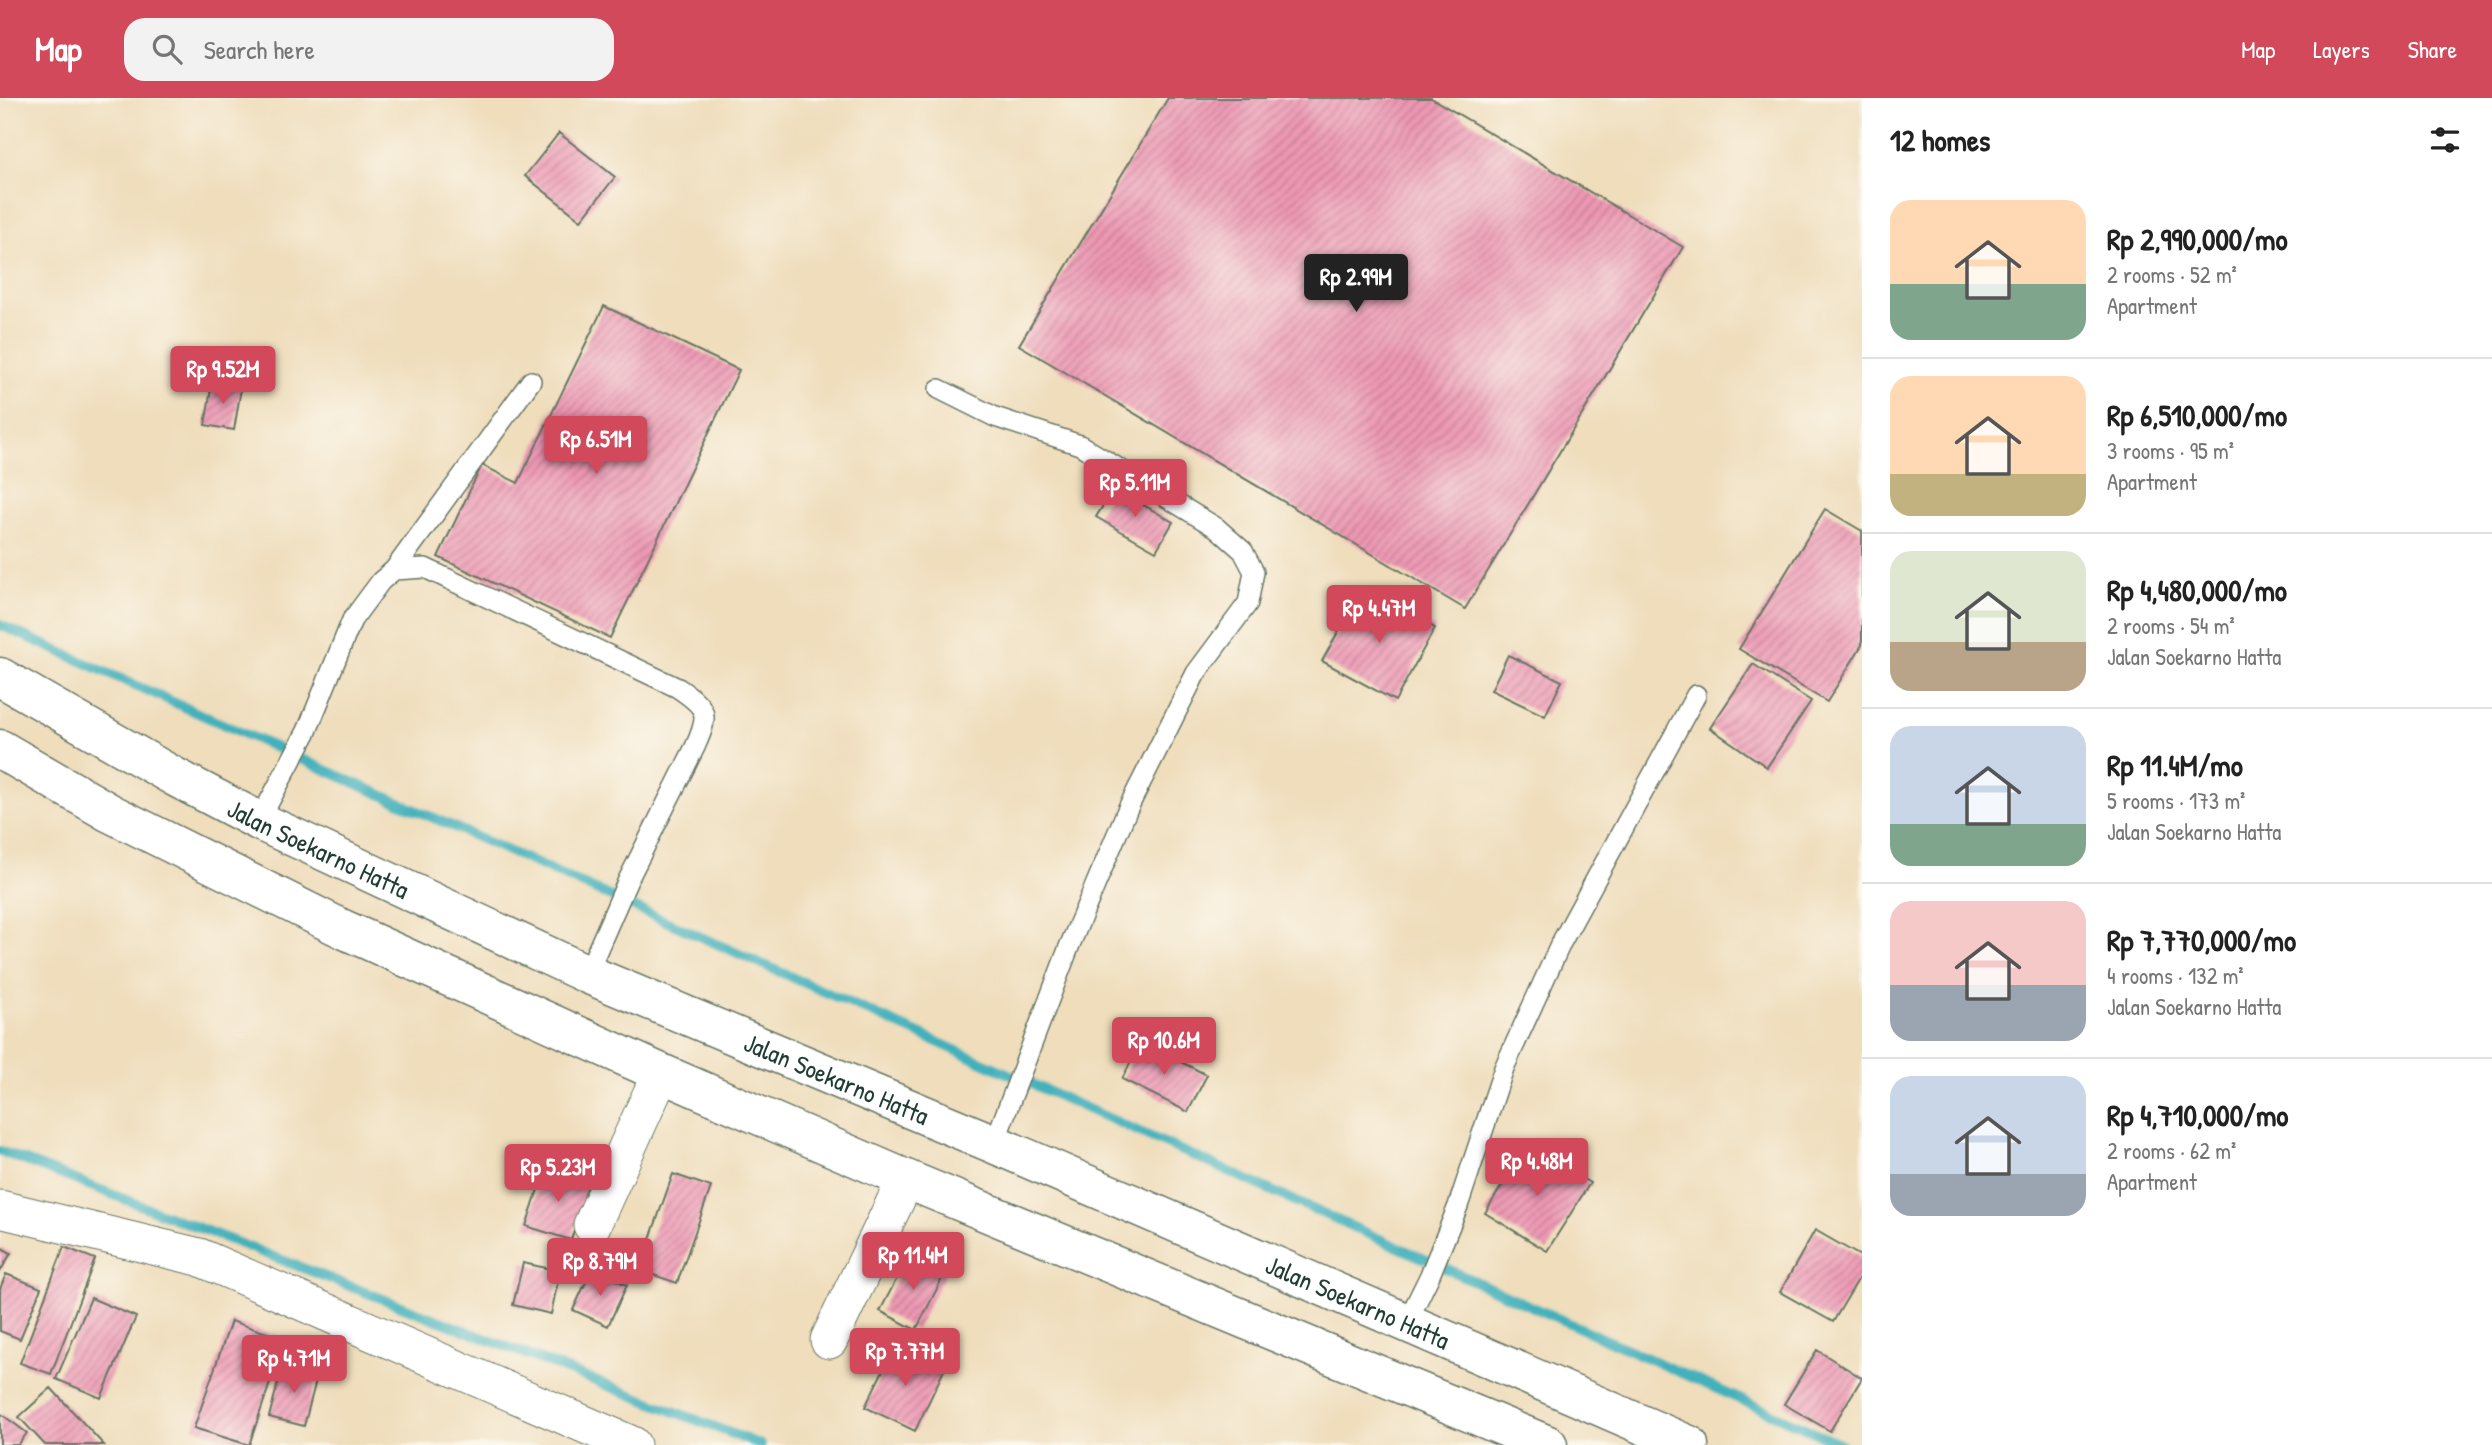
<!DOCTYPE html>
<meta charset="utf-8">
<style>
body{margin:0;font-family:"Patrick Hand",sans-serif;background:#f2f2f2;color:#222;height:100vh;display:flex;flex-direction:column;font-size:26px;white-space:nowrap}
*{box-sizing:border-box;margin:0}
p{font-size:23px;color:#767676}
.icon{flex:none;width:38px;height:38px;fill:none;stroke:currentColor;stroke-width:2;stroke-linecap:round;stroke-linejoin:round}
.map{position:relative;flex:1;overflow:hidden}
.side{display:flex;flex-direction:column;background:#fff;width:630px}
.side>*{flex:none}
.price{position:absolute;translate:-50% -60px;padding:0 16px;border-radius:7px;background:#d1495b;color:#fff;font-size:23px;line-height:46px;filter:drop-shadow(0 2px 4px #0008)}
.price::after{content:'';position:absolute;left:50%;top:42px;width:21px;height:16px;margin-left:-10px;background:inherit;clip-path:polygon(0 0,100% 0,50% 100%)}
.price.active{background:#222;color:#fff}
ul{padding:0;list-style:none}
li{display:flex;align-items:center;gap:21px;height:175px;padding:0 28px}
li+li{border-top:2px solid #e0e0e0}
li span{display:grid;place-items:center;flex:none;width:196px;height:140px;border-radius:21px;color:#555}
li>.icon{margin-inline-start:auto}
span .icon{width:84px;height:84px;fill:#fffc;stroke-width:1}
li b{font-size:30px}
h2{display:flex;justify-content:space-between;align-items:center;height:84px;padding:0 28px;font-size:30px}
header{display:flex;align-items:center;gap:42px;box-sizing:border-box;height:98px;padding:0 35px;background:#d1495b;color:#fff}
header strong{font-size:33px}
nav{display:flex;gap:38px;margin-inline-start:auto;font-size:24px}
.search{width:490px;height:63px;background:#f2f2f2;display:flex;align-items:center;gap:18px;box-sizing:border-box;padding:0 24px;border-radius:21px;color:#767676;font-size:26px}
main{display:flex;flex:1;min-height:0}
.map>svg:first-child{display:block}
.lines{fill:none;stroke-linecap:round;stroke-linejoin:round}
.stream{stroke:#42b1bb;stroke-width:10}
.building{fill:url(#building-hatch)}
.lane-casing{stroke:#687563;stroke-width:22}
.street-casing{stroke:#687563;stroke-width:39}
.highway-casing{stroke:#687563;stroke-width:41}
.lane{stroke:#fff;stroke-width:19}
.street{stroke:#fff;stroke-width:37}
.highway{stroke:#fff;stroke-width:38}
.labels{text-anchor:middle;dominant-baseline:central;stroke-width:5;stroke-linejoin:round;paint-order:stroke}
.street-label{font-size:26px;fill:#1f3d34;stroke:#fbf7ec}
</style>
<header>
<strong>Map</strong>
<div class="search"><svg class="icon" aria-label="search" viewBox="0 0 24 24"><circle cx="10" cy="10" r="6"/><path d="M15 15l6 6"/></svg>Search here</div>
<nav><a>Map</a><a>Layers</a><a>Share</a></nav>
</header>
<main>
<div class="map">
<svg width="1862" height="1347" viewBox="0 0 1862 1347">
<defs>
<pattern id="building-hatch" width="6" height="6" patternUnits="userSpaceOnUse" patternTransform="scale(1.75)"><rect width="6" height="6" fill="#ee98b4"/><path d="M-1 1l2-2M0 6l6-6M5 7l2-2" fill="none" stroke="#c07d93"/></pattern>
</defs>
<rect width="100%" height="100%" fill="#fbf7ec"/>
<filter id="ink" filterUnits="userSpaceOnUse"><feTurbulence type="fractalNoise" baseFrequency=".0143" numOctaves="2"/><feDisplacementMap in="SourceGraphic" scale="14" xChannelSelector="R" yChannelSelector="G"/><feConvolveMatrix kernelMatrix="1 2 1 2 8 2 1 2 1" color-interpolation-filters="sRGB"/></filter>
<filter id="wash" filterUnits="userSpaceOnUse"><feTurbulence type="fractalNoise" baseFrequency=".00686" numOctaves="4" result="noise"/><feDisplacementMap in="SourceGraphic" scale="28" xChannelSelector="R" yChannelSelector="G"/><feGaussianBlur stdDeviation="1.57" result="paint"/><feColorMatrix in="noise" values="0 0 0 0 0 0 0 0 0 0 0 0 0 0 0 0 0 1.4 0 .05"/><feComposite in="paint" operator="in"/></filter>
<g filter="url(#wash)">
<rect width="100%" height="100%" fill="#efddbb"/>
<g class="lines">
<path class="stream" d="M0,527L1843,1347
M0,1053L761,1347"/>
</g>
<g id="blocks">
<path class="building" d="M1168,0H1431L1683,149L1465,511L1019,247Z
M559,35L615,79L581,122L525,78Z
M604,208L739,272L610,540L438,459L482,367L518,385Z
M212,285L241,290L234,332L205,327Z
M1114,390L1173,424L1156,453L1096,419Z
M1825,411L1862,433V547L1827,604L1739,551Z
M1362,491L1435,530L1395,603L1322,563Z
M1508,557L1562,583L1545,618L1491,592Z
M1753,566L1811,603L1767,669L1710,630Z
M1141,944L1207,977L1188,1014L1122,981Z
M1527,1047L1590,1085L1547,1153L1485,1115Z
M545,1070L589,1084L571,1142L526,1128Z
M673,1076L711,1089L677,1185L639,1172Z
M1815,1132L1862,1159V1175L1833,1224L1780,1194Z
M0,1149L11,1155L0,1174Z
M64,1149L95,1161L51,1276L20,1265Z
M909,1157L945,1175L916,1232L880,1213Z
M523,1165L560,1173L551,1216L513,1207Z
M592,1171L627,1187L608,1228L573,1212Z
M6,1176L41,1190L20,1241L0,1233V1191Z
M91,1200L136,1219L101,1300L56,1281Z
M231,1223L285,1241L249,1347L194,1330Z
M896,1246L945,1270L915,1333L865,1309Z
M1817,1252L1862,1280L1830,1333L1784,1306Z
M283,1266L318,1275L304,1328L269,1319Z
M51,1290L88,1330L104,1347H45L19,1319Z
M0,1315L27,1335L18,1347H0Z"/>
</g>
</g>
<g filter="url(#ink)">
<use href="#blocks" fill-opacity="0" stroke="#687563" stroke-width="2"/>
<g class="lines">
<g class="lane-casing">
<path id="lane" d="M939,291L995,319L1080,347L1217,430L1243,453L1254,474L1248,505L1196,575L1128,710L1069,849L994,1046
M394,472L531,283
M259,723L307,633L352,522L381,483L394,472L425,470L678,590C708,610 710,616 695,649L628,782L587,876
M1407,1224L1430,1177L1458,1108L1504,970L1561,845L1696,597"/>
</g>
<g class="street-casing">
<path id="street" d="M0,1111L199,1159L632,1347
M592,1127L661,975
M829,1242L906,1081"/>
</g>
<g class="highway-casing">
<g id="highway">
<path id="s1" d="M0,579L175,679L259,723L587,876L994,1046L1689,1347"/>
<path d="M0,651L110,715L343,831L661,975L906,1081L1548,1347"/>
</g>
</g>
<use href="#lane" class="lane"/>
<use href="#street" class="street"/>
<use href="#highway" class="highway"/>
</g>
</g>
<g class="labels">
<g class="street-label">
<text stroke="none"><textPath href="#s1" startOffset="362">Jalan Soekarno Hatta</textPath></text>
<text stroke="none"><textPath href="#s1" startOffset="929">Jalan Soekarno Hatta</textPath></text>
<text stroke="none"><textPath href="#s1" startOffset="1496">Jalan Soekarno Hatta</textPath></text>
</g>
</g>
</svg>
<b class="price active" style="left:1356px;top:216px">Rp 2.99M</b>
<b class="price" style="left:223px;top:308px">Rp 9.52M</b>
<b class="price" style="left:596px;top:378px">Rp 6.51M</b>
<b class="price" style="left:1135px;top:421px">Rp 5.11M</b>
<b class="price" style="left:1379px;top:547px">Rp 4.47M</b>
<b class="price" style="left:1164px;top:979px">Rp 10.6M</b>
<b class="price" style="left:1537px;top:1100px">Rp 4.48M</b>
<b class="price" style="left:558px;top:1106px">Rp 5.23M</b>
<b class="price" style="left:913px;top:1194px">Rp 11.4M</b>
<b class="price" style="left:600px;top:1200px">Rp 8.79M</b>
<b class="price" style="left:905px;top:1290px">Rp 7.77M</b>
<b class="price" style="left:294px;top:1297px">Rp 4.71M</b>
</div>
<section class="side">
<h2>12 homes<svg class="icon" aria-label="filters" viewBox="0 0 24 24"><path d="M4 7h16M4 17h16"/><circle cx="9" cy="7" r="2"/><circle cx="15" cy="17" r="2"/></svg></h2>
<ul>
<li><span style="background:linear-gradient(#ffd9b3 60%,#7fa58c 0)"><svg class="icon" aria-label="home" viewBox="0 0 24 24"><path d="M3 11l9-7 9 7M6 9v11h12V9"/></svg></span><div><b>Rp 2,990,000/mo</b><p>2 rooms · 52 m²</p><p>Apartment</p></div></li>
<li><span style="background:linear-gradient(#ffd9b3 70%,#c2b280 0)"><svg class="icon" aria-label="home" viewBox="0 0 24 24"><path d="M3 11l9-7 9 7M6 9v11h12V9"/></svg></span><div><b>Rp 6,510,000/mo</b><p>3 rooms · 95 m²</p><p>Apartment</p></div></li>
<li><span style="background:linear-gradient(#dfe7d0 65%,#b9a48a 0)"><svg class="icon" aria-label="home" viewBox="0 0 24 24"><path d="M3 11l9-7 9 7M6 9v11h12V9"/></svg></span><div><b>Rp 4,480,000/mo</b><p>2 rooms · 54 m²</p><p>Jalan Soekarno Hatta</p></div></li>
<li><span style="background:linear-gradient(#c9d6e8 70%,#7fa58c 0)"><svg class="icon" aria-label="home" viewBox="0 0 24 24"><path d="M3 11l9-7 9 7M6 9v11h12V9"/></svg></span><div><b>Rp 11.4M/mo</b><p>5 rooms · 173 m²</p><p>Jalan Soekarno Hatta</p></div></li>
<li><span style="background:linear-gradient(#f6c9c9 60%,#9aa5b1 0)"><svg class="icon" aria-label="home" viewBox="0 0 24 24"><path d="M3 11l9-7 9 7M6 9v11h12V9"/></svg></span><div><b>Rp 7,770,000/mo</b><p>4 rooms · 132 m²</p><p>Jalan Soekarno Hatta</p></div></li>
<li><span style="background:linear-gradient(#c9d6e8 70%,#9aa5b1 0)"><svg class="icon" aria-label="home" viewBox="0 0 24 24"><path d="M3 11l9-7 9 7M6 9v11h12V9"/></svg></span><div><b>Rp 4,710,000/mo</b><p>2 rooms · 62 m²</p><p>Apartment</p></div></li>
</ul>
</section>
</main>
